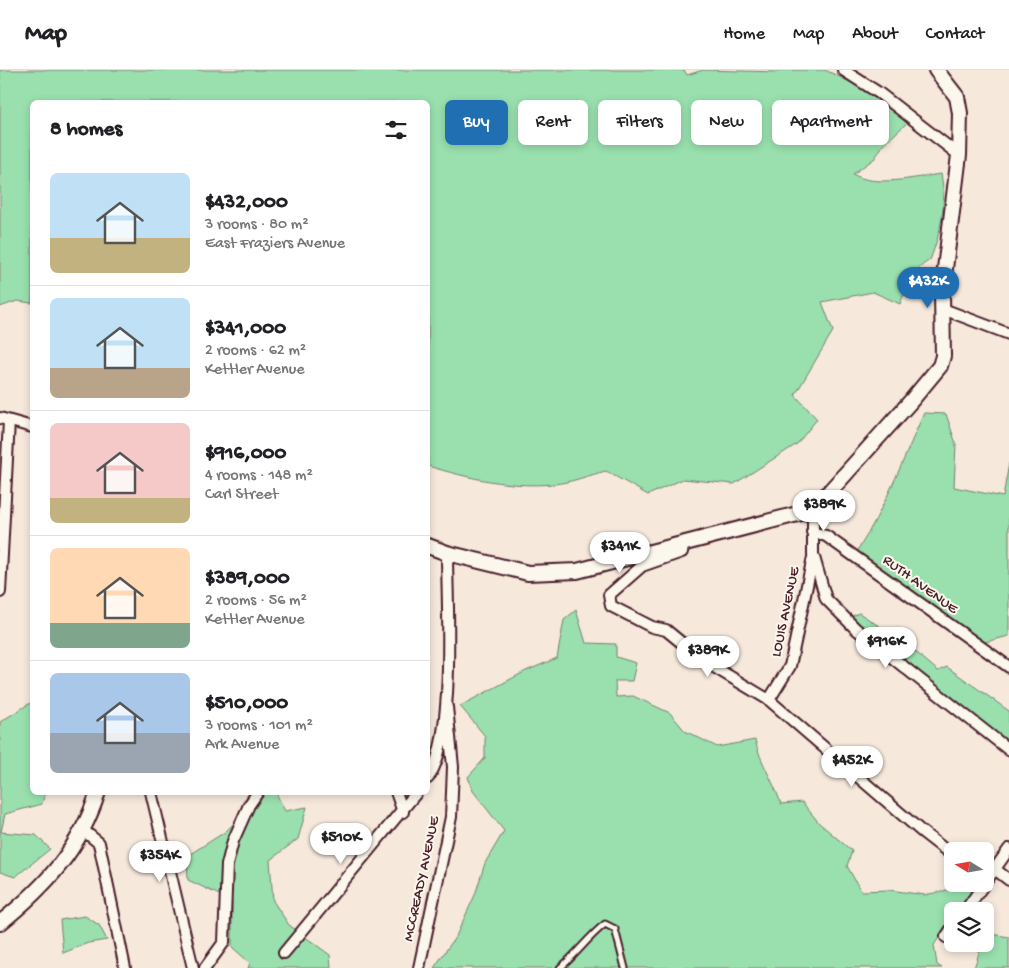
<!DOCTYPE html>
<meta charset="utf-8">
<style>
body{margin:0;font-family:"Gochi Hand",sans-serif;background:#f6f6f6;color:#202124;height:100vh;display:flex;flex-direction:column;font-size:19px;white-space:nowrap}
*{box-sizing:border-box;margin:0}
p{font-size:16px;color:#757577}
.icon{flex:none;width:28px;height:28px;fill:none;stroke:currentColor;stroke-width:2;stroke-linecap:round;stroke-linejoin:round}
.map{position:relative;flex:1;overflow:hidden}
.side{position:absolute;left:30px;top:30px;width:400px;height:695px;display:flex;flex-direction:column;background:#fff;border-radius:8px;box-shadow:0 2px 8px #0003}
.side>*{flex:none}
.hud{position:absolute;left:445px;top:30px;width:475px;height:45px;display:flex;gap:10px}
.needle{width:32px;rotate:281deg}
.fabs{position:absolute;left:944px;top:772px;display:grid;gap:10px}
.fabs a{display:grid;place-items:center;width:50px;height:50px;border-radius:8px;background:#fff;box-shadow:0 2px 8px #0003;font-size:25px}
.price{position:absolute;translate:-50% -42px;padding:0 11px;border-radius:18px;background:#fff;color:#222;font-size:16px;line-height:32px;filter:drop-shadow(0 1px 2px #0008)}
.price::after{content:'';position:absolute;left:50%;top:30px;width:15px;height:11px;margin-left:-8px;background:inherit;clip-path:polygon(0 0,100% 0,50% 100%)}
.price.current{background:#1f6fb2;color:#fff}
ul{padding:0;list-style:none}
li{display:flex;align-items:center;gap:15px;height:125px;padding:0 20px}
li+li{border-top:1px solid #e0e0e0}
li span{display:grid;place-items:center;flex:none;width:140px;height:100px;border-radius:8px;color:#555}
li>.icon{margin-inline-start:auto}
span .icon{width:60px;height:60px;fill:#fffc;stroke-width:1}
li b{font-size:21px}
h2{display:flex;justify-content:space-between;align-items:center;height:60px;padding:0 20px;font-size:21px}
.chip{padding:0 18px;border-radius:8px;background:#fff;box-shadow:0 2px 8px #0003;font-size:18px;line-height:45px}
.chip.current{background:#1f6fb2;color:#fff}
header{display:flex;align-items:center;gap:30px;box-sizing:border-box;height:70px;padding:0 25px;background:#fff;border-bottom:1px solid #e0e0e0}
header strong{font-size:24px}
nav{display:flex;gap:28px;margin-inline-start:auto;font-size:18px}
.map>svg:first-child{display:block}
.green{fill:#99e0ae;stroke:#72806c}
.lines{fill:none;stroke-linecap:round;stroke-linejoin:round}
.lane-casing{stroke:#4a1f2b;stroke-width:9}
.street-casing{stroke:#4a1f2b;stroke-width:14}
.secondary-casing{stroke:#4a1f2b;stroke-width:18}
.lane{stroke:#fbf7ec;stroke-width:5}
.street{stroke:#fbf7ec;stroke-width:10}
.secondary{stroke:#fbf7ec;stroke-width:14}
.labels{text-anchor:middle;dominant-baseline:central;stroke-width:4;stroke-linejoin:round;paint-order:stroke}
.street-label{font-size:15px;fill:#4a1f2b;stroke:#fbf7ec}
</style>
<header>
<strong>Map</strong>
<nav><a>Home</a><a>Map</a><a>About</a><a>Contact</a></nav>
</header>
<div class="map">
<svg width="1009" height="898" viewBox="0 0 1009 898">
<rect width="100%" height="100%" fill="#f6e8db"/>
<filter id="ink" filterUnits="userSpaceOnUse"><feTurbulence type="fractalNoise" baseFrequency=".02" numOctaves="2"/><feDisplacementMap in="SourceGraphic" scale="10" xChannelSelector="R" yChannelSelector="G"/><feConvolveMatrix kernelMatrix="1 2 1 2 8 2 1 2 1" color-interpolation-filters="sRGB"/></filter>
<g filter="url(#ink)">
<path class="green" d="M0,0H684L687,5L703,0L778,2V0H825L871,22L907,53L883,75L875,88L853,104C874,118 916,107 941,104C947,134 941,162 930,190C913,199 907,217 900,234L873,222L822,232L833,261L795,325L817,349L797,374L734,414L683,409L648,425L606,401C589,405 570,413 553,414C510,418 468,408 428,396V32H32V233L17,231L0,237Z
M924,343L946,344L956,374L954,417L1003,427L1009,393V566L985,572L856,483C884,440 903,390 924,343Z
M576,540L586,573L616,574V587L636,593L632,611H615L616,627L633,626L670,643L685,661L717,677L755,670C760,692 774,712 781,734L802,732L819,753L852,781L847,796L861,821L889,820L925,825L952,819L959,814H976L957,841H952V848L934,875L937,895L942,898H434L456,866L475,825L485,793L504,761L473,721L468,707L485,688V666L460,636L526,601L557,588L564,550Z
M859,543L905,573L938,601L947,597L1009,641V673L933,617L850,547Z
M32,632V722L45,723L42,734L5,744L1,762L36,765L50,779L15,807L0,802V652Z
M266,723H276L285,741L307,737L298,769L270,790L273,831L289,855L330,885L331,898H248L250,893L232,877V831L188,810L187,786L225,762Z
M85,846L99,855L107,870L88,873L63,883L60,850Z
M986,863L1009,867V898H974L982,874H985Z"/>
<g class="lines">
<g class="lane-casing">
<path id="lane" d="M560,898C577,884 588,867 605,854L615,859L625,898"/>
</g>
<g class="street-casing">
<path id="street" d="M843,0L879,23L959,85
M943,239L1009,264
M0,348L32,357
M813,440V484L826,529L856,559L1009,680
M812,462L826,466L1009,597
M684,472L682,482L642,496L609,525L611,536L652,557L666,560L704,591L769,630L921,761L952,785
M0,522L9,351
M769,630L790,596L813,487
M428,708C456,669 447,534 447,483
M151,722L193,898
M396,722L403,742
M83,760L99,773L125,898
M985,799L996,800L1009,810
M965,841L1009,779
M946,867L952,858
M284,883L417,722
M205,898L224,872L227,795L233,771L249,735L258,722
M419,898L451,747L453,697L447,637"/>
</g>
<g class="secondary-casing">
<path id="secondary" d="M428,476L447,483L528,503L577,501L813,440L911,331L940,296L943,286L942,223L959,85L960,43L957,27L936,0
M0,853C46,816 80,779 98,722"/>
</g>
<use href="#lane" class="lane"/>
<use href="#street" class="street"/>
<use href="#secondary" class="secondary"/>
</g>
</g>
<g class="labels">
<g class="street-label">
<text transform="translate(920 515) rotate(36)">RUTH AVENUE</text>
<text transform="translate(786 542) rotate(-78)">LOUIS AVENUE</text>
<text transform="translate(422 809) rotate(-78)">MCCREADY AVENUE</text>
</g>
</g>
</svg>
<div class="fabs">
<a><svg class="needle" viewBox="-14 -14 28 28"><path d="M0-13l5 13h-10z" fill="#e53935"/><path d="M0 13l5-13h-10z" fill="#757577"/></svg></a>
<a><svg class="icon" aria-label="layers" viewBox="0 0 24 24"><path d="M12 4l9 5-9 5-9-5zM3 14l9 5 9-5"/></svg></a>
</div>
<b class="price current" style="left:928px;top:239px">$432K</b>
<b class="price" style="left:824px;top:462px">$389K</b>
<b class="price" style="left:620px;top:504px">$341K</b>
<b class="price" style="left:886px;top:599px">$916K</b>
<b class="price" style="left:708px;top:608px">$389K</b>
<b class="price" style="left:852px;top:718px">$452K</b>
<b class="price" style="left:341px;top:795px">$510K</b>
<b class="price" style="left:160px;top:813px">$354K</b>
<div class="hud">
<a class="chip current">Buy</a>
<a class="chip">Rent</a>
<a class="chip">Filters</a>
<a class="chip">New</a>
<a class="chip">Apartment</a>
</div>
<section class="side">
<h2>8 homes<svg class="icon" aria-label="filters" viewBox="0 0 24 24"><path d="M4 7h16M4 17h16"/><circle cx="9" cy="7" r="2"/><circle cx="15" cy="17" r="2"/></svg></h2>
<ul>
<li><span style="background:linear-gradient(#bfe0f5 65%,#c2b280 0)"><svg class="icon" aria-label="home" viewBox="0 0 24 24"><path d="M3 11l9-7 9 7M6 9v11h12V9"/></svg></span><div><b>$432,000</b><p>3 rooms · 80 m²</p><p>East Fraziers Avenue</p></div></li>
<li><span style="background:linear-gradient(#bfe0f5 70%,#b9a48a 0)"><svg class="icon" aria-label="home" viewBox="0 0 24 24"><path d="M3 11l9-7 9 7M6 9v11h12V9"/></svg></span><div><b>$341,000</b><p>2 rooms · 62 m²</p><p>Kettler Avenue</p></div></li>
<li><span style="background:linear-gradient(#f6c9c9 75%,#c2b280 0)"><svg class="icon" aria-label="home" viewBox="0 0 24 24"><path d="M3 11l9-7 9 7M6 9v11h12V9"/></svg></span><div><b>$916,000</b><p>4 rooms · 148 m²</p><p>Carl Street</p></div></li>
<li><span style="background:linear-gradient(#ffd9b3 75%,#7fa58c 0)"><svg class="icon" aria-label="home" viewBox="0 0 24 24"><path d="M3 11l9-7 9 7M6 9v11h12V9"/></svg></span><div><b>$389,000</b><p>2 rooms · 56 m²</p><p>Kettler Avenue</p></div></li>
<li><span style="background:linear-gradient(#a9c7e8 60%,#9aa5b1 0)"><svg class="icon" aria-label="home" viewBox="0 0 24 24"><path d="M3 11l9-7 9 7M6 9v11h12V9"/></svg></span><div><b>$510,000</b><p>3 rooms · 101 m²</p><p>Ark Avenue</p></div></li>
</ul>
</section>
</div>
